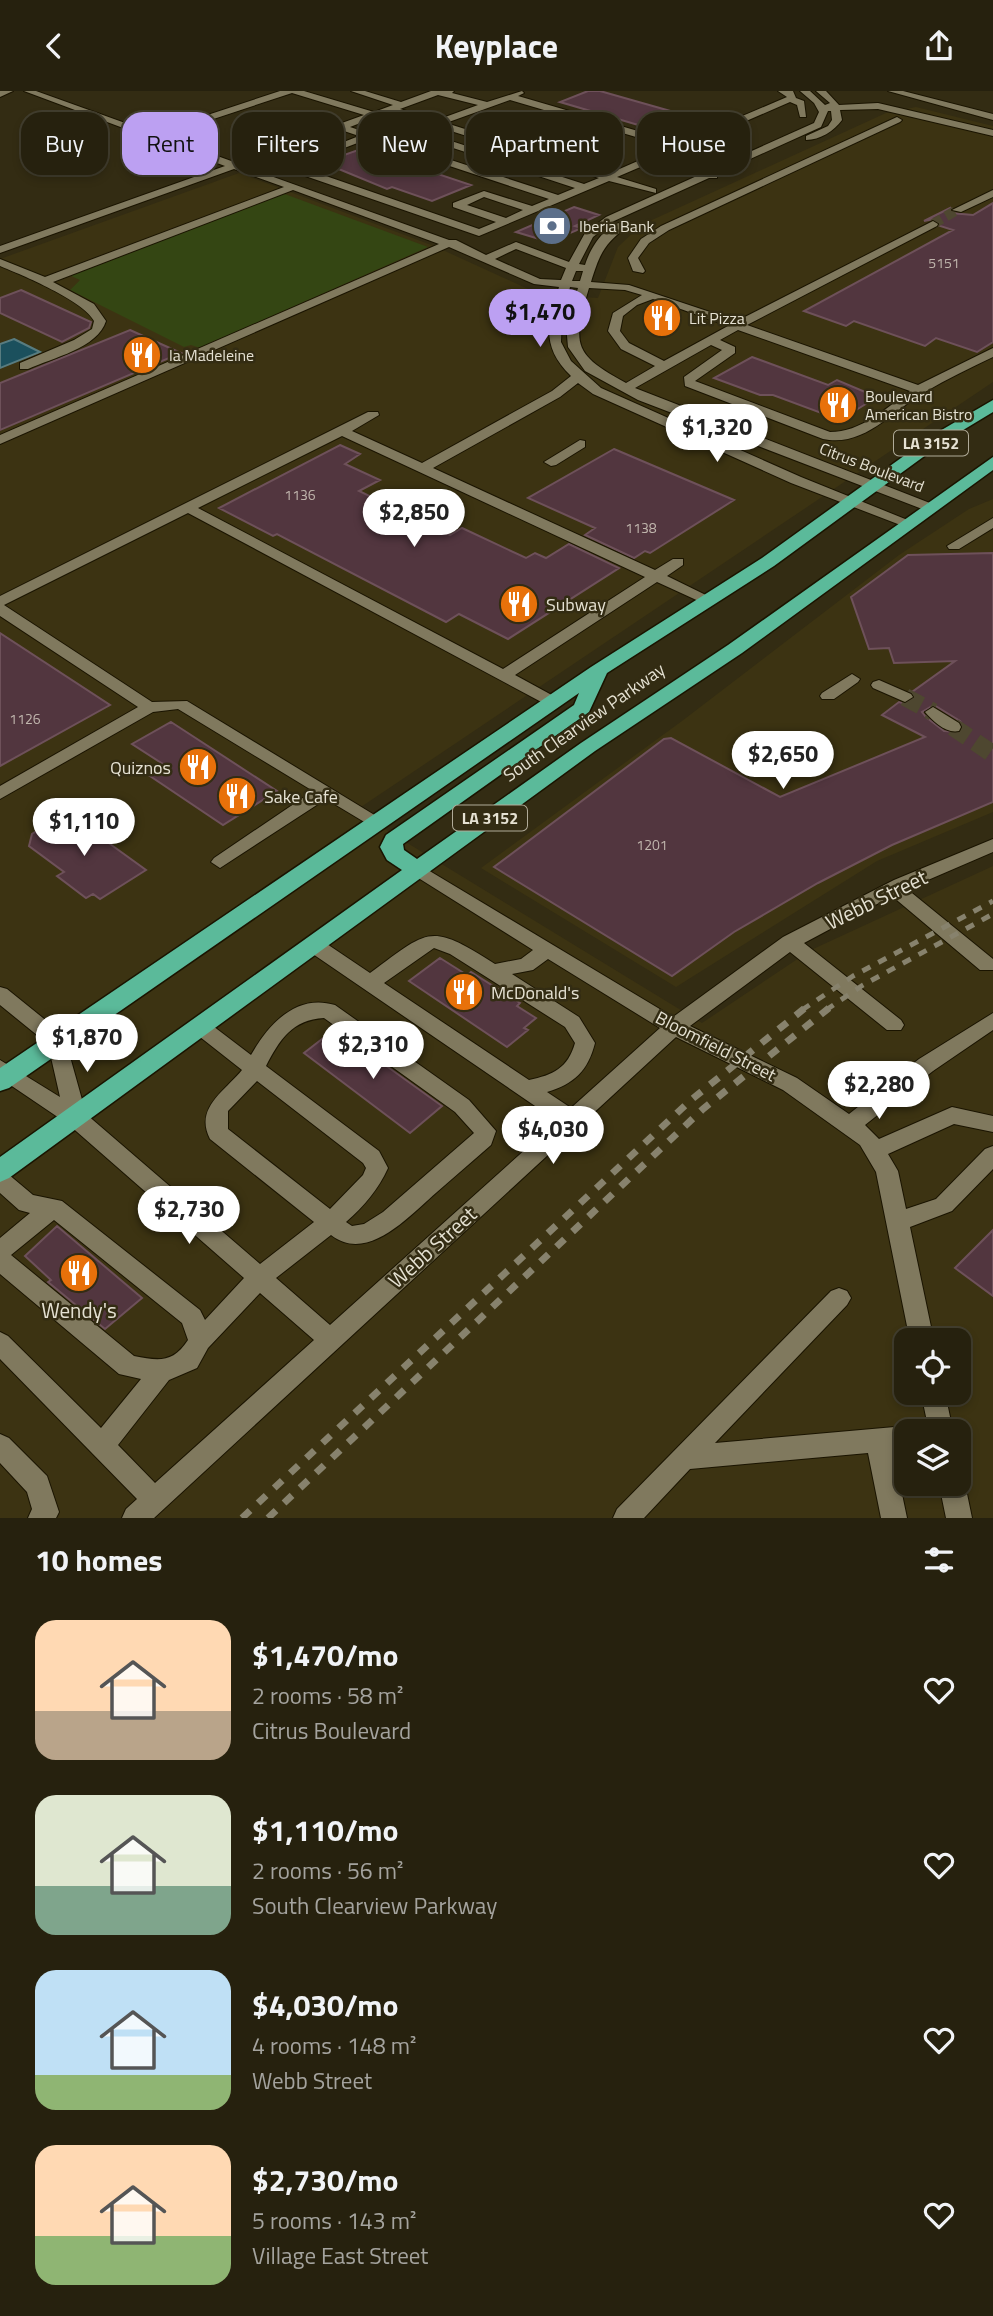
<!DOCTYPE html>
<meta charset="utf-8">
<style>
body{margin:0;font-family:"Titillium Web",sans-serif;background:#2e2917;color:#f1f3f6;height:100vh;display:flex;flex-direction:column;font-size:26px;white-space:nowrap}
*{box-sizing:border-box;margin:0}
p{font-size:23px;color:#a4a39e}
.icon{flex:none;width:38px;height:38px;fill:none;stroke:currentColor;stroke-width:2;stroke-linecap:round;stroke-linejoin:round}
.map{position:relative;height:1427px;overflow:hidden}
.panel{display:flex;flex-direction:column;background:#26210e;flex:1}
.panel>*{flex:none}
.banner{position:absolute;left:21px;top:21px;width:952px;height:63px;display:flex;gap:14px}
.tools{position:absolute;left:894px;top:1237px;display:grid;gap:14px}
.tools a{display:grid;place-items:center;width:77px;height:77px;border-radius:14px;background:#26210e;box-shadow:0 4px 10px #0003,0 0 0 2px #423e2e;font-size:35px}
.price{position:absolute;translate:-50% -60px;padding:0 16px;border-radius:24px;background:#fff;color:#222;font-size:23px;line-height:46px;filter:drop-shadow(0 2px 4px #0008)}
.price::after{content:'';position:absolute;left:50%;top:42px;width:21px;height:16px;margin-left:-10px;background:inherit;clip-path:polygon(0 0,100% 0,50% 100%)}
.price.current{background:#bca0f2;color:#111}
ul{padding:0;list-style:none}
li{display:flex;align-items:center;gap:21px;height:175px;padding:0 35px}
li span{display:grid;place-items:center;flex:none;width:196px;height:140px;border-radius:21px;color:#555}
li>.icon{margin-inline-start:auto}
span .icon{width:84px;height:84px;fill:#fffc;stroke-width:1}
li b{font-size:30px}
h2{display:flex;justify-content:space-between;align-items:center;height:84px;padding:0 35px;font-size:30px}
.tag{padding:0 24px;border-radius:21px;background:#26210e;box-shadow:0 4px 10px #0003,0 0 0 2px #423e2e;font-size:24px;line-height:63px}
.tag.current{background:#bca0f2;color:#111}
header{display:flex;justify-content:space-between;align-items:center;height:91px;padding:0 35px;background:#26210e;font-size:32px;font-weight:700}
.map>svg:first-child{display:block}
.built{fill:#3c3312;fill-rule:evenodd}
.green{fill:#344613}
.water{fill:#1b505d;stroke:#587c80;stroke-width:2}
.building{fill:#52363f;stroke:#6e515a;stroke-width:2;fill-rule:evenodd}
.lines{fill:none;stroke-linecap:round;stroke-linejoin:round}
.minor-tunnel-far1{stroke:#4e4730;stroke-width:10;stroke-dasharray:10 5;stroke-linecap:butt}
.minor-tunnel{stroke:#4e4730;stroke-width:18;stroke-dasharray:18 9;stroke-linecap:butt}
.minor-casing{stroke:#1a1400;stroke-width:2}
.highway-casing{stroke:#1a1400;stroke-width:3}
.minor{fill:#80795e;fill-rule:evenodd}
.highway{fill:#5bba9a;fill-rule:evenodd}
.rail-far1{stroke:#87826d;stroke-width:5;stroke-dasharray:9 9;stroke-linecap:butt}
.rail{stroke:#87826d;stroke-width:7;stroke-dasharray:11 11;stroke-linecap:butt}
.labels{text-anchor:middle;dominant-baseline:central;stroke-width:5;stroke-linejoin:round;paint-order:stroke}
.number-label{font-size:14px;fill:#c0b6ad}
.far-poi-label{font-size:16px;fill:#e5e1d2;stroke:#332c13;text-anchor:start}
.shield{fill:#332c13;stroke:#b0ab99;stroke-width:2}
.shield-label{font-size:16px;font-weight:bold;fill:#e5e1d2}
.far-street-label{font-size:16px;fill:#e5e1d2;stroke:#332c13}
.poi-label{font-size:18px;fill:#e5e1d2;stroke:#332c13;text-anchor:start}
.street-label{font-size:18px;fill:#e5e1d2;stroke:#332c13}
.near-street-label{font-size:21px;fill:#e5e1d2;stroke:#332c13}
.near-poi-label{font-size:21px;fill:#e5e1d2;stroke:#332c13}
</style>
<header><svg class="icon" aria-label="back" viewBox="0 0 24 24"><path d="M15 5l-7 7 7 7"/></svg>Keyplace<svg class="icon" aria-label="share" viewBox="0 0 24 24"><path d="M12 15V3M7 8l5-5 5 5M5 13v7h14v-7"/></svg></header>
<div class="map">
<svg width="993" height="1427" viewBox="0 0 993 1427">
<rect width="100%" height="100%" fill="#332c13"/>
<path class="built" d="M916,16L993,35V291L355,720L702,932L811,859L993,775V1427H0V168L239,82L434,155L539,203L598,207L618,156L641,134L886,22ZM906,1250H959V1302H906ZM906,1340H959V1393H906Z
M993,408V721L877,770L676,896L481,777L682,630L899,464L969,418Z"/>
<path class="green" d="M282,102L428,156L200,257L191,254L184,256L70,199L80,189L67,183Z"/>
<path class="water" d="M14,248L40,261L0,277V253Z"/>
<path class="building" d="M588,0H600L695,27L662,41L560,11Z
M361,58L369,60L471,94L432,110L392,96L387,98L329,74L334,73L327,70Z
M993,112V251L977,261L936,247L925,255L854,230L846,235L804,220L953,139L940,135L934,128L924,130L950,117L951,122L973,124Z
M574,116L599,124L575,135L582,137L549,151L516,141Z
M21,199L91,231L89,237L62,251L0,222V207Z
M130,239L181,262L0,339V292Z
M752,266L828,294L837,289L877,306L840,329L773,304H760L714,287Z
M340,354L360,363L345,373L380,389L359,400L450,444L462,437L526,467L535,462L546,467L569,453L619,477L508,548L459,523L446,531L277,443L273,445L219,417Z
M614,358L734,409L650,462L645,460L634,467L585,444L595,437L528,407Z
M993,462V711L892,754L818,792L734,841L672,885L494,776L664,648L671,647L780,706L925,646L882,624L899,611L906,613L914,608L912,601L955,570L894,572L889,557L869,558L851,506L908,464ZM934,614L960,630L963,635L961,641L944,640L926,626L922,621Z
M0,542L110,614L0,675Z
M171,631L277,700L223,734L150,685L166,675L132,653Z
M65,723L81,732L146,779L100,808L93,803L86,807L57,785L64,781L29,755L32,743Z
M440,867L467,884L471,881L520,912L517,915L536,927L524,937L528,939L507,956L409,890Z
M335,938L442,1015L410,1042L304,962Z
M57,1135L142,1207L105,1238L48,1191L51,1189L25,1165Z
M993,1139V1205L955,1177Z"/>
<g class="lines">
<path class="minor-tunnel-far1" d="M933,133L957,119"/>
<path class="minor-tunnel" d="M905,606L933,621
M953,636L993,663"/>
<g class="minor-casing">
<path id="minor" d="M0,0H13L0,6Z
M24,0H36L153,42L280,0H304L374,21L393,14L351,0H365L401,11L431,0H454L452,2L487,11L522,0L524,2L518,5L679,52L787,6L778,0H793L796,7L804,10L806,26H800L797,14L790,11L661,67L707,80L814,32L819,21L814,12L800,0H810L825,14L830,12L816,0H826L839,14L878,12L993,39V45L878,18L840,19L842,29C834,40 820,49 806,49V45L828,35L832,29L831,20H828L821,36L717,83V87H709L614,130L593,146L579,173L585,174C590,157 607,129 628,131V135C604,153 600,162 591,191L629,194L737,230L933,130L938,133L937,135L747,234L918,294L993,257V266C970,277 947,288 925,301C893,319 864,357 823,348L685,295L684,286L722,259L711,254L635,297L935,414L937,417L930,421L638,309L585,280L568,256L566,234L578,197L570,196L562,228L561,251L571,270L601,297L801,386L915,432L913,435H903L791,392L593,303L578,292L560,306L433,377L655,479L673,468H683V474L667,485L716,509L713,512H703L657,491L515,584L559,608L561,611L559,614H547L188,422L4,514L152,611L187,610L386,731L383,735H371L326,708L220,777L211,771L214,767L313,700L178,618L153,621L0,708V695L138,616L0,525V505L368,321H378L379,324L352,340L422,372L552,300L571,285C541,256 547,232 559,196L534,193L449,156L0,353V344L439,153L293,99L53,191L94,213L106,230C98,257 52,267 28,278H20V272L74,249L92,238L94,230C84,210 22,184 0,175V168L45,186L284,96L234,78L0,162V155L225,75ZM292,2L364,24L234,71L162,45ZM438,4L478,14L437,29L400,18ZM510,9L670,56L608,83L446,32ZM391,21L599,87L584,93L377,26ZM368,29L575,97L558,104L350,36ZM341,39L359,45L336,54L318,47ZM368,48L549,108L532,115L484,100L453,112V116L496,131L479,138L297,75ZM309,51L327,57L288,72L269,65ZM259,69L479,145L609,90L656,102V98L617,86L652,71L699,84L606,126L585,142L569,171L516,151L486,164L456,149H449L243,75ZM484,106L523,119L506,127L467,114ZM516,158L566,177L561,189L540,188L495,168ZM576,180H583L580,190H572ZM589,197L625,199L642,204L613,222L608,240L621,258L655,275L626,292C573,263 572,254 589,197ZM653,208L728,235L664,270L629,252L620,240L623,225L637,214ZM738,239L910,300C885,318 861,341 830,341L695,290L735,262V256L720,249ZM342,345L645,486L503,578L198,417Z
M888,0H903L993,23V29Z
M897,26L902,29L900,31L669,139L649,152L638,167L645,180L643,182L633,180L628,167L641,148L661,135Z
M993,99V106L961,121L952,119Z
M580,349L585,350V356L556,374L551,375L544,371Z
M993,427V437L959,458H949L947,455Z
M852,583L860,588L858,591L834,608H822L820,605L822,602Z
M879,589L911,603L913,606L905,611L873,597L871,594L873,591Z
M933,616L959,632L961,636L959,640C946,643 933,630 925,621Z
M993,748V761L907,798L993,868V879H980L892,805L804,852L901,929L904,934L901,939H887L790,861L690,935L797,987L849,1023L919,968L993,922V939L933,980L865,1034L879,1048L952,1016L993,1025V1041L954,1033L888,1063L898,1080L906,1118L936,1108L985,1058L993,1055V1078L952,1120L910,1136L934,1250H910L876,1081L860,1054L783,999L676,946L154,1427H122L126,1418L137,1408L0,1268V1241L8,1245L101,1337L141,1288L119,1283L0,1183V1147L30,1122L19,1119L0,1102V1080L8,1083L33,1104L62,1110L200,1219L205,1229L244,1187L68,1033L0,987V969L60,1006L48,953L0,914V896L7,898L64,944L86,1023L260,1173L314,1131L210,1048C194,1017 225,1000 242,979L195,942L192,937L195,932L202,930L209,932L251,964C268,934 296,902 335,914L469,1009L496,1040L491,1054C473,1070 455,1085 437,1101C410,1124 368,1173 331,1144L276,1187L330,1234L557,1030L307,859L304,854L307,849H321L370,882C430,838 429,831 495,873L521,868L533,859L412,783L409,779L412,775L418,773L673,926L783,846L894,789ZM434,857L450,863L565,936L575,952C568,977 553,984 529,989L384,892ZM548,868L660,937L571,1017L547,1001C574,993 588,980 595,952L579,926L512,883L533,879ZM324,927L455,1021L474,1042L383,1121L364,1133L352,1135L346,1131C364,1115 378,1099 388,1077L379,1060L266,975C280,948 292,929 324,927ZM257,990L363,1072L366,1077L363,1084L330,1118L228,1038V1020ZM54,1129L182,1232L188,1249C173,1272 159,1270 134,1265L11,1164ZM260,1202L314,1249L155,1392L118,1354L169,1289L197,1277L208,1257Z
M839,1197L847,1200L851,1207L847,1214L715,1352L906,1335L915,1339L906,1340V1358L893,1360L907,1427H881L868,1362L690,1378L644,1427H613L617,1418L831,1200Z
M921,1302H945L953,1340H929Z
M0,1343L9,1347L47,1385L59,1421L56,1427H28L32,1418L27,1401L0,1372Z
M959,1384L965,1393L972,1427H946L939,1393H959Z"/>
</g>
<g class="highway-casing">
<path id="highway" d="M993,309V321L945,350L774,475L607,582L589,621L403,753L404,759L417,768L581,652L728,554L993,366V379L742,562L595,660L9,1087L0,1091V1066L402,779L387,769L380,756L386,744L574,614L579,602L9,997L0,1000V977L591,576L762,467L933,344Z"/>
</g>
<use href="#minor" class="minor"/>
<use href="#highway" class="highway"/>
<path class="rail-far1" d="M802,919L853,885L993,810
M826,919L863,894L993,823"/>
<path class="rail" d="M242,1427L691,1009L805,917
M268,1427L703,1018L829,917"/>
</g>
<defs>
<g id="bank-disc" transform="scale(2.0125)"><circle r="9.5" fill="#5c6f8a" stroke="#332c13"/><path d="M-6-4H6V4H-6ZM0-2.3a2.3 2.3 0 1 0 0 4.6a2.3 2.3 0 1 0 0-4.6Z" fill="#fff"/></g>
<g id="restaurant-disc" transform="scale(2.0125)"><circle r="9.5" fill="#e8710a" stroke="#332c13"/><path d="M-5-6h1v4h1v-4h1v4h1v-4h1v5L-1.5 .5V6h-2V.5L-5-1ZM5-6V6H3V1.5H1.5Q1.5-4 5-6Z" fill="#fff"/></g>
</defs>
<g fill-rule="evenodd">
<use href="#bank-disc" x="552" y="135"/>
<use href="#restaurant-disc" x="662" y="227"/>
<use href="#restaurant-disc" x="142" y="264"/>
<use href="#restaurant-disc" x="838" y="314"/>
<use href="#restaurant-disc" x="519" y="513"/>
<use href="#restaurant-disc" x="198" y="676"/>
<use href="#restaurant-disc" x="237" y="705"/>
<use href="#restaurant-disc" x="464" y="901"/>
<use href="#restaurant-disc" x="79" y="1182"/>
</g>
<g class="labels">
<g class="number-label">
<text x="944" y="171">5151</text>
<text x="300" y="403">1136</text>
<text x="641" y="436">1138</text>
<text x="25" y="627">1126</text>
<text x="652" y="753">1201</text>
</g>
<g class="far-poi-label">
<text x="579" y="135">Iberia Bank</text>
<text x="689" y="227">Lit Pizza</text>
<text x="169" y="264">la Madeleine</text>
<text x="865" y="305">Boulevard<tspan x="865" dy="18">American Bistro</tspan></text>
</g>
<g class="shield">
<rect x="894" y="339.5" width="74" height="25" rx="5"/>
<rect x="453" y="714.5" width="74" height="25" rx="5"/>
</g>
<g class="shield-label">
<text x="931" y="352">LA 3152</text>
<text x="490" y="727">LA 3152</text>
</g>
<g class="far-street-label">
<text transform="translate(872 376) rotate(21)">Citrus Boulevard</text>
</g>
<g class="poi-label">
<text x="546" y="513">Subway</text>
<text x="171" y="676" text-anchor="end">Quiznos</text>
<text x="264" y="705">Sake Cafe</text>
<text x="491" y="901">McDonald's</text>
</g>
<g class="street-label">
<text transform="translate(584 631) rotate(-35)">South Clearview Parkway</text>
<text transform="translate(716 955) rotate(27)">Bloomfield Street</text>
</g>
<g class="near-street-label">
<text transform="translate(876 808) rotate(-26)">Webb Street</text>
<text transform="translate(432 1156) rotate(-42)">Webb Street</text>
</g>
<g class="near-poi-label">
<text x="79" y="1219">Wendy's</text>
</g>
</g>
</svg>
<div class="tools">
<a><svg class="icon" aria-label="locate" viewBox="0 0 24 24"><circle cx="12" cy="12" r="6"/><path d="M12 2v4M12 18v4M2 12h4M18 12h4"/></svg></a>
<a><svg class="icon" aria-label="layers" viewBox="0 0 24 24"><path d="M12 4l9 5-9 5-9-5zM3 14l9 5 9-5"/></svg></a>
</div>
<b class="price current" style="left:540px;top:258px">$1,470</b>
<b class="price" style="left:717px;top:373px">$1,320</b>
<b class="price" style="left:414px;top:458px">$2,850</b>
<b class="price" style="left:783px;top:700px">$2,650</b>
<b class="price" style="left:84px;top:767px">$1,110</b>
<b class="price" style="left:87px;top:983px">$1,870</b>
<b class="price" style="left:373px;top:990px">$2,310</b>
<b class="price" style="left:879px;top:1030px">$2,280</b>
<b class="price" style="left:553px;top:1075px">$4,030</b>
<b class="price" style="left:189px;top:1155px">$2,730</b>
<div class="banner">
<a class="tag">Buy</a>
<a class="tag current">Rent</a>
<a class="tag">Filters</a>
<a class="tag">New</a>
<a class="tag">Apartment</a>
<a class="tag">House</a>
</div>
</div>
<section class="panel">
<h2>10 homes<svg class="icon" aria-label="filters" viewBox="0 0 24 24"><path d="M4 7h16M4 17h16"/><circle cx="9" cy="7" r="2"/><circle cx="15" cy="17" r="2"/></svg></h2>
<ul>
<li><span style="background:linear-gradient(#ffd9b3 65%,#b9a48a 0)"><svg class="icon" aria-label="home" viewBox="0 0 24 24"><path d="M3 11l9-7 9 7M6 9v11h12V9"/></svg></span><div><b>$1,470/mo</b><p>2 rooms · 58 m²</p><p>Citrus Boulevard</p></div><svg class="icon" aria-label="heart" viewBox="0 0 24 24"><path d="M12 20l-8-8c-3-5 5-10 8-4 3-6 11-1 8 4z"/></svg></li>
<li><span style="background:linear-gradient(#dfe7d0 65%,#7fa58c 0)"><svg class="icon" aria-label="home" viewBox="0 0 24 24"><path d="M3 11l9-7 9 7M6 9v11h12V9"/></svg></span><div><b>$1,110/mo</b><p>2 rooms · 56 m²</p><p>South Clearview Parkway</p></div><svg class="icon" aria-label="heart" viewBox="0 0 24 24"><path d="M12 20l-8-8c-3-5 5-10 8-4 3-6 11-1 8 4z"/></svg></li>
<li><span style="background:linear-gradient(#bfe0f5 75%,#8fb573 0)"><svg class="icon" aria-label="home" viewBox="0 0 24 24"><path d="M3 11l9-7 9 7M6 9v11h12V9"/></svg></span><div><b>$4,030/mo</b><p>4 rooms · 148 m²</p><p>Webb Street</p></div><svg class="icon" aria-label="heart" viewBox="0 0 24 24"><path d="M12 20l-8-8c-3-5 5-10 8-4 3-6 11-1 8 4z"/></svg></li>
<li><span style="background:linear-gradient(#ffd9b3 65%,#8fb573 0)"><svg class="icon" aria-label="home" viewBox="0 0 24 24"><path d="M3 11l9-7 9 7M6 9v11h12V9"/></svg></span><div><b>$2,730/mo</b><p>5 rooms · 143 m²</p><p>Village East Street</p></div><svg class="icon" aria-label="heart" viewBox="0 0 24 24"><path d="M12 20l-8-8c-3-5 5-10 8-4 3-6 11-1 8 4z"/></svg></li>
</ul>
</section>
